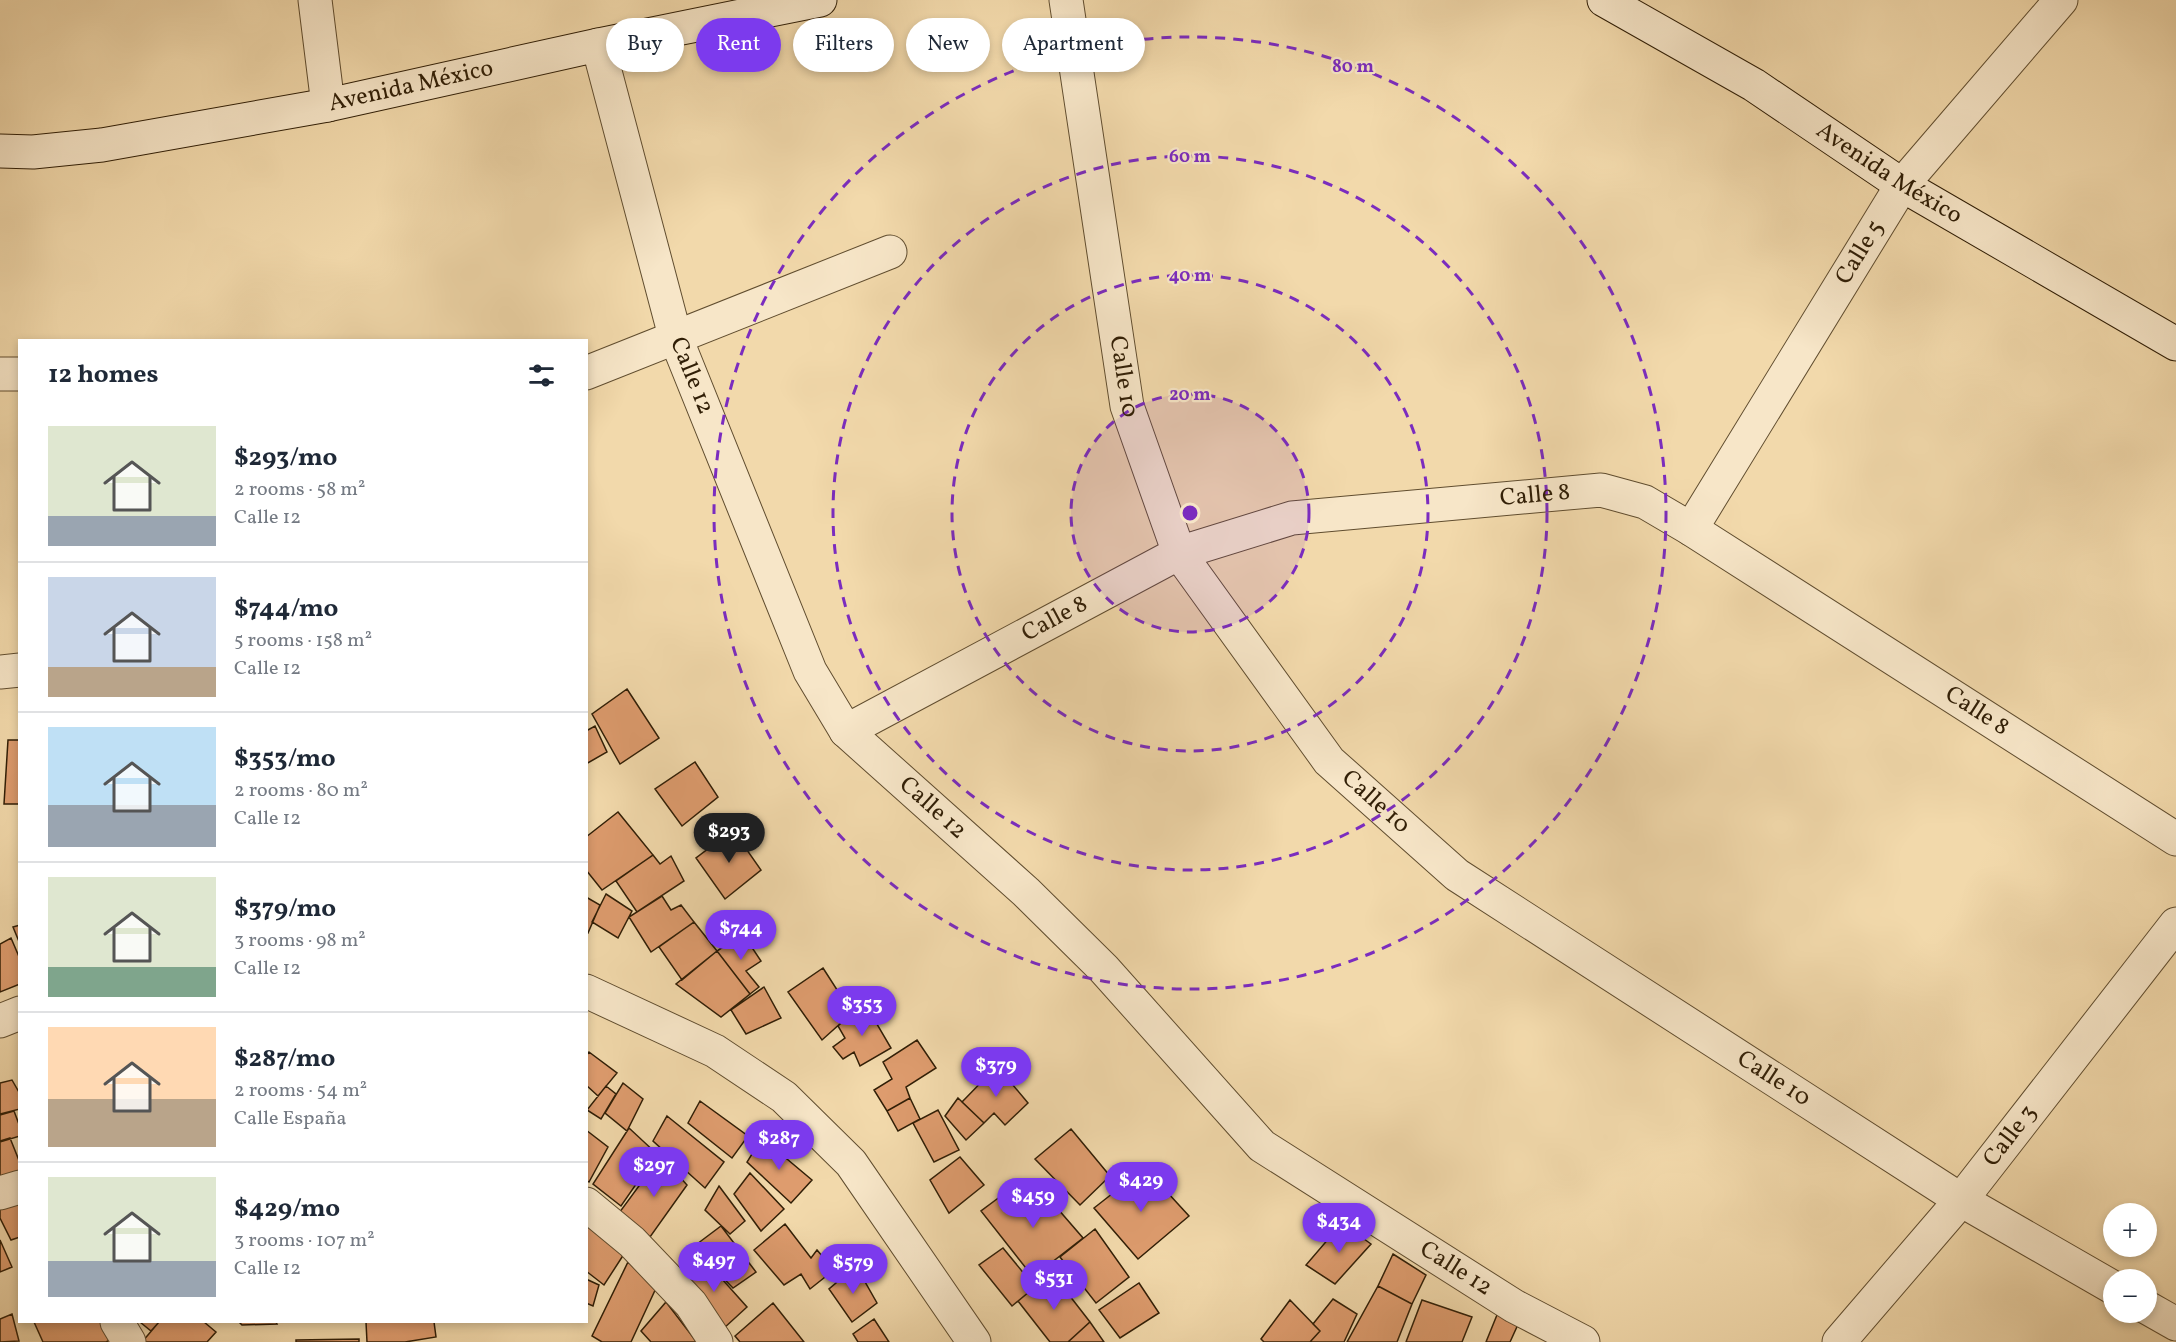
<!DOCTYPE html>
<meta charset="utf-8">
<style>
body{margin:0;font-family:Vollkorn,serif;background:#f2f2f3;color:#1f2937;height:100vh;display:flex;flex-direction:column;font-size:22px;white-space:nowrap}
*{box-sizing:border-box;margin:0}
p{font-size:20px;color:#747a83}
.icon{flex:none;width:33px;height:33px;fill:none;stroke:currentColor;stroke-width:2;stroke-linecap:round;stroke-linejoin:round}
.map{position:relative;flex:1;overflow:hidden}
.drawer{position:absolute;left:18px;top:339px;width:570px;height:984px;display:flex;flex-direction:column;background:#fff;border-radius:0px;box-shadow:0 3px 9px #0003}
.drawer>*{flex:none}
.banner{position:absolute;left:606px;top:18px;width:570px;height:54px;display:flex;gap:12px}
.tools{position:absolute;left:2103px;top:1203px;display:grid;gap:12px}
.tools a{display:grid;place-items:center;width:54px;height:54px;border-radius:50%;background:#fff;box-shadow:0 3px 9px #0003;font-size:30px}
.price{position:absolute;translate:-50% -51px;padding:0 14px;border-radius:21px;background:#7c3aed;color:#fff;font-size:20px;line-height:39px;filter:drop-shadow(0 2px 3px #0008)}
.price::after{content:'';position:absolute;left:50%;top:36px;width:18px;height:14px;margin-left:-9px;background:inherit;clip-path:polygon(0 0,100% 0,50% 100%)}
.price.active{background:#222;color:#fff}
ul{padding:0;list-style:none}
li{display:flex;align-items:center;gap:18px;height:150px;padding:0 30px}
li+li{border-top:2px solid #e0e1e3}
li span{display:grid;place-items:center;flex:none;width:168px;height:120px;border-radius:0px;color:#555}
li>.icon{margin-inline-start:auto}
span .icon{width:72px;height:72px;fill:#fffc;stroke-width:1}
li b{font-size:26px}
h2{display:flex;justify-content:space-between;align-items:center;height:72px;padding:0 30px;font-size:26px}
.pill{padding:0 21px;border-radius:27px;background:#fff;box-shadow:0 3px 9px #0003;font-size:21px;line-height:54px}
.pill.active{background:#7c3aed;color:#fff}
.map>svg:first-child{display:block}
.building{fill:#de9c6e;stroke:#301e06;stroke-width:1.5}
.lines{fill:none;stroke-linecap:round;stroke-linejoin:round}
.street-casing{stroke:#604d2f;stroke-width:35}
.secondary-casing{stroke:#301e06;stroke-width:35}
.street{stroke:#f7e6c8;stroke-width:33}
.secondary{stroke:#f7e6c8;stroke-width:33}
.ring{fill:none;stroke:#7b2cbf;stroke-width:3;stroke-dasharray:10 8}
.labels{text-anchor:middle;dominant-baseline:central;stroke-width:4.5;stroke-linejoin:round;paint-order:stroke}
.street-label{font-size:24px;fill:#301e06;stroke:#f7e6c8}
.centre{fill:#7b2cbf;stroke:#f7e6c8;stroke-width:3}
.ring-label{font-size:18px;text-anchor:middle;font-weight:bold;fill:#7b2cbf;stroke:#f7e6c8;stroke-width:4.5;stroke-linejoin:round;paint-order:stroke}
</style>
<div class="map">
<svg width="2176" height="1342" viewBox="0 0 2176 1342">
<rect width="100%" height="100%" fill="#f2d9ab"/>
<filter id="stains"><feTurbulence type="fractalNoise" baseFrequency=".00333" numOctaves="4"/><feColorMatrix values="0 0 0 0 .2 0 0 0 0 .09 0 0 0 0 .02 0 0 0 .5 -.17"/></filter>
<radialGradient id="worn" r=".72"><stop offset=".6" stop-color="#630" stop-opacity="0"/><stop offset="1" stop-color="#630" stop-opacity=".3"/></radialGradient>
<path class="building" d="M627,689L659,738L620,764L592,714Z
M595,726L607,752L586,764V731Z
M8,740H20V804H4Z
M695,762L718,797L682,826L655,789Z
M618,812L653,855L602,890L586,870V837Z
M733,830L761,870L725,899L696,858Z
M653,855L660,864L671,856L684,881L637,912L616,881Z
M606,894L632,911L618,938L592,922Z
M662,896L671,910L681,905L694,922L651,952L629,917Z
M586,897L600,905L588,933L586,932Z
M694,922L717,951L682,980L659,947Z
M20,925V944L13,927Z
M743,934L761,961L746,971L759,987L750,994L717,951Z
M11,938L20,959V984L0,992V944Z
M717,951L750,994L721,1017L676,984Z
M823,968L852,1013L822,1040L788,992Z
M764,987L781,1018L746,1034L731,1010Z
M864,1002L891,1048L860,1066L854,1052L843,1059L833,1047L845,1038L838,1026Z
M917,1040L936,1068L906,1087L910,1098L887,1111L874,1090L892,1079L883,1062Z
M589,1052L617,1073L598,1096L586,1085V1056Z
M997,1066L1028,1103L1005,1125L994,1113L984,1123L962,1102Z
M12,1080L20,1094V1109L0,1114V1083Z
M623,1083L643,1099L627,1131L605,1113Z
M606,1086L616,1094L601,1119L587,1110Z
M910,1098L920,1119L898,1131L887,1111Z
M958,1098L984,1123L966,1140L945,1116Z
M700,1101L748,1136L732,1158L688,1123Z
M938,1110L959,1150L934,1162L913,1123Z
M14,1111L20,1127V1136L0,1142V1115Z
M667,1116L724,1162L705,1188L653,1141Z
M629,1128L657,1154L621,1206L593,1184Z
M1071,1129L1110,1176L1080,1205L1035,1159Z
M586,1130L608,1147L589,1182L586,1180Z
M10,1138L20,1163V1170L0,1178V1141Z
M762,1138L812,1180L791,1203L747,1162Z
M661,1156L687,1185L650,1237L619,1213Z
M960,1157L984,1185L949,1213L930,1180Z
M1145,1168L1189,1216L1138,1259L1094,1208Z
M750,1173L784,1209L761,1231L734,1194Z
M719,1186L745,1221L730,1234L705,1210Z
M1038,1186L1083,1238L1033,1277L981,1211L1001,1196L1008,1207Z
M20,1197V1237L11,1240L0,1218V1202Z
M586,1217L624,1254L604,1285L586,1271Z
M1342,1223L1371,1244L1335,1284L1306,1265Z
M785,1224L811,1258L817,1250L834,1270L810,1289L801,1274L784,1285L754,1250Z
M721,1226L756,1272L733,1288L693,1247Z
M1095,1229L1129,1277L1096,1303L1060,1257Z
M0,1240L12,1267L0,1272Z
M1003,1248L1035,1287L1012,1306L979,1265Z
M1393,1254L1426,1275L1412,1304L1378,1286Z
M705,1260L747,1307L723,1329L679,1276Z
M628,1262L657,1286L631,1342H602L592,1336Z
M856,1266L877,1303L852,1322L829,1289Z
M1052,1273L1090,1322L1068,1342H1050L1018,1301Z
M586,1279L599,1285L593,1306L586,1303Z
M1139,1283L1159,1313L1120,1338L1099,1310Z
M1378,1286L1412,1304L1397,1342H1347Z
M1333,1299L1357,1314L1344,1342H1310L1320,1331L1313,1324Z
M1290,1300L1320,1331L1310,1342H1264L1261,1339Z
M1422,1300L1472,1317L1462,1342H1406Z
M666,1302L696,1341L695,1342H651L641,1331Z
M773,1303L804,1342H740L735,1336Z
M1499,1310L1520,1320L1510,1342H1486Z
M12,1314L19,1341L0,1342V1319Z
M874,1319L889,1342H858L853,1334Z
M34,1322H106L114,1338L106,1342H43Z
M140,1322H159L151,1331Z
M159,1322H204L216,1332L207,1342H142Z
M239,1322H276L277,1324L242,1325Z
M366,1322H434L436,1337L405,1342H367Z
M1090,1322L1104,1342H1068Z
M359,1339V1342H296V1340Z"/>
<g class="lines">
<g class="street-casing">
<g id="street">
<path d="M315,0L328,105"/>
<path id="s1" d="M1066,0L1127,406L1179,553L1329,761L1457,875L1961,1200L2114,1288"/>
<path id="s2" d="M598,45L675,336L810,671L846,731L1026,892L1104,969L1262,1146L1514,1306L1583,1342"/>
<path d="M586,373L890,252"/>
<path d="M0,374H20"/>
<path id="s3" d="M1691,529L1902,185L2061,0"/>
<path d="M0,672L20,670"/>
<path id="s4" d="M846,731L1179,553L1292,518L1601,490L1645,502L1691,529L2176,839"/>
<path d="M586,991L715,1051L784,1097L851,1163L974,1342"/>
<path d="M0,1021L20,1013"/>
<path d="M0,1193L20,1187"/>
<path d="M586,1204L632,1242L691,1304L716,1342"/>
<path d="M2146,1307L2176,1324"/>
<path d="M117,1322L129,1342"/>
<path id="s5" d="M1839,1342L1961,1200L2176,924"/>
</g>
</g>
<g class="secondary-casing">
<g id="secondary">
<path id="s6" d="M1604,0L1754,85L1902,185L2176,344"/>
<path id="s7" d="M0,151L33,152L102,145L328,105L598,45L820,0"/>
</g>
</g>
<use href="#street" class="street"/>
<use href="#secondary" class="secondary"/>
</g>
<circle cx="1190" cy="513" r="119" fill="#7b2cbf" fill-opacity=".12"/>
<g class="ring">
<circle cx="1190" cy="513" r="119"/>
<circle cx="1190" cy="513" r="238"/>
<circle cx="1190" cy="513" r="357"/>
<circle cx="1190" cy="513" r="476"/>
</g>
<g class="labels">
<g class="street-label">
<text stroke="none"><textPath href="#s7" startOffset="417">Avenida México</textPath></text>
<text stroke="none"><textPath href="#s6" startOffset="334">Avenida México</textPath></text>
<text stroke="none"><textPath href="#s3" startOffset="324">Calle 5</textPath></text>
<text stroke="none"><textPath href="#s2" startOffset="344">Calle 12</textPath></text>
<text stroke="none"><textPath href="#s1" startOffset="381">Calle 10</textPath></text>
<text stroke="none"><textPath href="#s4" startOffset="740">Calle 8</textPath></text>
<text stroke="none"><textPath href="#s4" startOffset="237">Calle 8</textPath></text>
<text stroke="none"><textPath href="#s4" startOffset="1244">Calle 8</textPath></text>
<text stroke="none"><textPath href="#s1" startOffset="885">Calle 10</textPath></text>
<text stroke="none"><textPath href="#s2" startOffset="848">Calle 12</textPath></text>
<text stroke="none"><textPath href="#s1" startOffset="1371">Calle 10</textPath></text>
<text stroke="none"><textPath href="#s5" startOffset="268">Calle 3</textPath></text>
<text stroke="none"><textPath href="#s2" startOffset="1550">Calle 12</textPath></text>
</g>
</g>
<circle cx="1190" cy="513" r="9" class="centre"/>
<g class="ring-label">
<text x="1353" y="72">80 m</text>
<text x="1190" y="162">60 m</text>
<text x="1190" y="281">40 m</text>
<text x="1190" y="400">20 m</text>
</g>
<rect width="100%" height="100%" filter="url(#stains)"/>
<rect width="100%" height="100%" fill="url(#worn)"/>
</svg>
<div class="tools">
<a>+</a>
<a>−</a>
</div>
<b class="price active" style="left:729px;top:864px">$293</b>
<b class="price" style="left:741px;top:961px">$744</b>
<b class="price" style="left:862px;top:1037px">$353</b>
<b class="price" style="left:996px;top:1098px">$379</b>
<b class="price" style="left:779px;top:1171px">$287</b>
<b class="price" style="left:654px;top:1198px">$297</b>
<b class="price" style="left:1141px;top:1213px">$429</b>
<b class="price" style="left:1033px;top:1229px">$459</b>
<b class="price" style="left:1339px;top:1254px">$434</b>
<b class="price" style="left:714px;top:1293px">$497</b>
<b class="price" style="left:853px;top:1295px">$579</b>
<b class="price" style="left:1054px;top:1311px">$531</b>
<div class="banner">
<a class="pill">Buy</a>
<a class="pill active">Rent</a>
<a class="pill">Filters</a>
<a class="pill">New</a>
<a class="pill">Apartment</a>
</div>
<section class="drawer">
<h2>12 homes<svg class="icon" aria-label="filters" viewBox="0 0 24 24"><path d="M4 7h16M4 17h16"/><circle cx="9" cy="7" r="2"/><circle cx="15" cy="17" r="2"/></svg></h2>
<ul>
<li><span style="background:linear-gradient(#dfe7d0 75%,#9aa5b1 0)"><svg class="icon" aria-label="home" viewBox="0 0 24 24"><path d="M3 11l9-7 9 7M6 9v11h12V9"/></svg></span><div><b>$293/mo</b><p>2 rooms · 58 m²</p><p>Calle 12</p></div></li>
<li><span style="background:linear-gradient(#c9d6e8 75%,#b9a48a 0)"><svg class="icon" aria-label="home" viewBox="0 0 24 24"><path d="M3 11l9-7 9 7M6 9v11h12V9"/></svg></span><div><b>$744/mo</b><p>5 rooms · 158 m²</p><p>Calle 12</p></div></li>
<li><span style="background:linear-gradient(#bfe0f5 65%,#9aa5b1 0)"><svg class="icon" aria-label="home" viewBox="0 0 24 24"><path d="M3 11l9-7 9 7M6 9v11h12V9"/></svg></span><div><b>$353/mo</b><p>2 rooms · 80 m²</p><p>Calle 12</p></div></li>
<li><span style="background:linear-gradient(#dfe7d0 75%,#7fa58c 0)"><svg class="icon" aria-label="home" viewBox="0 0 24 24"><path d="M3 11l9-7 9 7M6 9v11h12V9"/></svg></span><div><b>$379/mo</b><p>3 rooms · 98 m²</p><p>Calle 12</p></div></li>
<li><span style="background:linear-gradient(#ffd9b3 60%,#b9a48a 0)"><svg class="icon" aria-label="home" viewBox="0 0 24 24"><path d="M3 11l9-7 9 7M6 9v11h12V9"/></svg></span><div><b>$287/mo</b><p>2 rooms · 54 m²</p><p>Calle España</p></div></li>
<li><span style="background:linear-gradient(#dfe7d0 70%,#9aa5b1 0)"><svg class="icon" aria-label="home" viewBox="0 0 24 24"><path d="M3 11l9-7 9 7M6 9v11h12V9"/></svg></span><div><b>$429/mo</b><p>3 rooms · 107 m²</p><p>Calle 12</p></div></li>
</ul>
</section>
</div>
